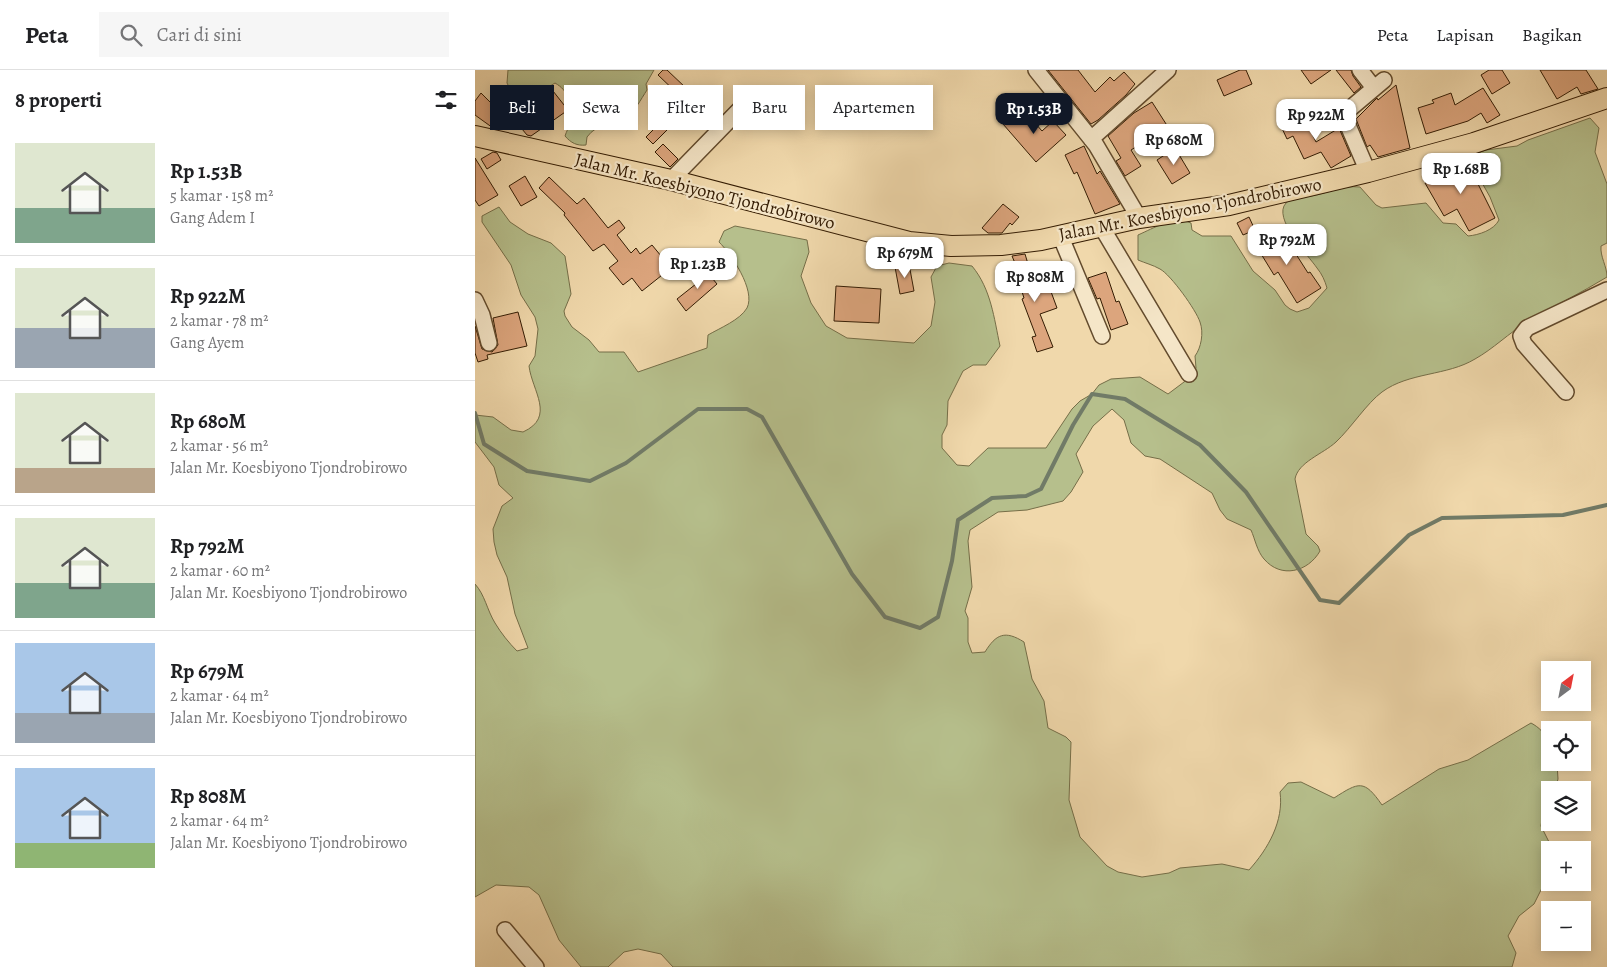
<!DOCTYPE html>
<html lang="id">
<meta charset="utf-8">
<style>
body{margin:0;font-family:Alegreya,serif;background:#f6f6f6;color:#202124;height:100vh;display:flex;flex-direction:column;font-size:19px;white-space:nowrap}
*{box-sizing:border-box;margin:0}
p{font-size:16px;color:#757577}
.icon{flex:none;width:28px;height:28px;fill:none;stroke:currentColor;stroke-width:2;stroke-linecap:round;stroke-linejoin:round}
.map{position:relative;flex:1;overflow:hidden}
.details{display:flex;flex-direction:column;background:#fff;width:475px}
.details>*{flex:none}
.hud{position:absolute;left:15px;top:15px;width:475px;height:45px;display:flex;gap:10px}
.needle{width:32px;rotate:32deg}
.tools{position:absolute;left:1066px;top:591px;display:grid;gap:10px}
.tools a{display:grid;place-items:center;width:50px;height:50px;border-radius:0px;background:#fff;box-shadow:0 2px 12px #0003;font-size:25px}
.price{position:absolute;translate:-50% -42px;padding:0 11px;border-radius:10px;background:#fff;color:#222;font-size:16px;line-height:32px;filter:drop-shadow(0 1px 2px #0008)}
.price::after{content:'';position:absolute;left:50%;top:30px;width:15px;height:11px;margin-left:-8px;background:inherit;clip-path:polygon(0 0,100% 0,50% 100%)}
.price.active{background:#111827;color:#fff}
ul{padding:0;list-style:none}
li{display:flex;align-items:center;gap:15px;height:125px;padding:0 15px}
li+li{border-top:1px solid #e0e0e0}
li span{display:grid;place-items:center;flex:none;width:140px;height:100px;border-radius:0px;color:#555}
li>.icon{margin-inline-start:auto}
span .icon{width:60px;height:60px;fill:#fffc;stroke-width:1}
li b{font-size:21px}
h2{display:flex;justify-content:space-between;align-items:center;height:60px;padding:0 15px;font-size:21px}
.pill{padding:0 18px;border-radius:0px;background:#fff;box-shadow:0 2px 12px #0003;font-size:18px;line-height:45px}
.pill.active{background:#111827;color:#fff}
header{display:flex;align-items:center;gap:30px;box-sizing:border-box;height:70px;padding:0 25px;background:#fff;border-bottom:1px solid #e0e0e0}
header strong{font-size:24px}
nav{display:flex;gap:28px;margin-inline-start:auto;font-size:18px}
.search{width:350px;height:45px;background:#f6f6f6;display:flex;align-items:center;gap:12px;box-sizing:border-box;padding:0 18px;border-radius:0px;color:#757577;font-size:19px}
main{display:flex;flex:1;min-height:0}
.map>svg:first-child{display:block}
.green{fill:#b6bf8c;stroke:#756e48}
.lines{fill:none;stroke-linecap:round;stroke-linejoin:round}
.stream{stroke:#717b67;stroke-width:4}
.building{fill:#dca57d;stroke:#341c03}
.minor-casing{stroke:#634b2d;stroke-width:18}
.major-casing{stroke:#341c03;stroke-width:22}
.minor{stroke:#f5e6c8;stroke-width:15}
.major{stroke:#f0d8ab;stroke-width:20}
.labels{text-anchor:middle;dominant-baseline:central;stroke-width:4.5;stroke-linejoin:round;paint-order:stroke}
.street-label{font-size:18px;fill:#341c03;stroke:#f5e6c8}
</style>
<header>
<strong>Peta</strong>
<div class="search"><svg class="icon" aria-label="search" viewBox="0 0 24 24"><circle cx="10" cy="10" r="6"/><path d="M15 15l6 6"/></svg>Cari di sini</div>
<nav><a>Peta</a><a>Lapisan</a><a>Bagikan</a></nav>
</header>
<main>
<section class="details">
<h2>8 properti<svg class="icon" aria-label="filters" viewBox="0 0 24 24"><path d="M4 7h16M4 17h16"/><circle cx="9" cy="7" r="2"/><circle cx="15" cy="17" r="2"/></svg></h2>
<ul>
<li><span style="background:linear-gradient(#dfe7d0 65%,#7fa58c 0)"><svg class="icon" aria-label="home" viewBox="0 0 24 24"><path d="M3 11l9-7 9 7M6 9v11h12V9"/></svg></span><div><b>Rp 1.53B</b><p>5 kamar · 158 m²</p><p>Gang Adem I</p></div></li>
<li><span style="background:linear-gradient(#dfe7d0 60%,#9aa5b1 0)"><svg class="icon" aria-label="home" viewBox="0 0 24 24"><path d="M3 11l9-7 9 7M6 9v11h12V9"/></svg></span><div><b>Rp 922M</b><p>2 kamar · 78 m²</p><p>Gang Ayem</p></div></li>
<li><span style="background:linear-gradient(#dfe7d0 75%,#b9a48a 0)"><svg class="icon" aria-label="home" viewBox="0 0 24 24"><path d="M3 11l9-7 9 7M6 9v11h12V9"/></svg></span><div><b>Rp 680M</b><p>2 kamar · 56 m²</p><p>Jalan Mr. Koesbiyono Tjondrobirowo</p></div></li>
<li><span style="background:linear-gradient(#dfe7d0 65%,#7fa58c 0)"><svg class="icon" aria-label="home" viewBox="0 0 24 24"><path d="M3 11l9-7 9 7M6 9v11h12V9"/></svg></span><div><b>Rp 792M</b><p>2 kamar · 60 m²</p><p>Jalan Mr. Koesbiyono Tjondrobirowo</p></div></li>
<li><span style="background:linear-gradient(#a9c7e8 70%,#9aa5b1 0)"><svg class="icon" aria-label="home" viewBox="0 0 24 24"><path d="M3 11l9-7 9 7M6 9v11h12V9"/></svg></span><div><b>Rp 679M</b><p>2 kamar · 64 m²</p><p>Jalan Mr. Koesbiyono Tjondrobirowo</p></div></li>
<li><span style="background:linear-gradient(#a9c7e8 75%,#8fb573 0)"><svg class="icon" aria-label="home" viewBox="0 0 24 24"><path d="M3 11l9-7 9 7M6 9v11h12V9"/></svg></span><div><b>Rp 808M</b><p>2 kamar · 64 m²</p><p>Jalan Mr. Koesbiyono Tjondrobirowo</p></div></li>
</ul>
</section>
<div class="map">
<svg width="1132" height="897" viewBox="0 0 1132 897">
<rect width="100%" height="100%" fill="#f0d8ab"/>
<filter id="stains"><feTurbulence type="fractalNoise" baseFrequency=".004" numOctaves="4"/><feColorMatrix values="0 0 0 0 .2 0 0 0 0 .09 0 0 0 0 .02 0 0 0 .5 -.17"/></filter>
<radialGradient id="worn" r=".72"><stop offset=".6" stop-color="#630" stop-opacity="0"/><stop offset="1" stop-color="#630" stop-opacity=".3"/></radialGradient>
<path class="green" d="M33,0H179L171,14L172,20C166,29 159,43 150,48C136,56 122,53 112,67L111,75C102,76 96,73 90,66C97,46 105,48 94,28C90,21 87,17 80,13L59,26L46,25L35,19L32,13Z
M1115,48L1124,58L1120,82L1132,114V173L1126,176C1125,187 1132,196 1132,207C1106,223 1079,236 1052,252C1034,263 1018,279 1000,289C972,306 934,302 907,322C892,333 876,358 861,372C848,384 823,392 820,409L831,464L843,476L845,481C833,502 806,509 789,489C782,481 780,469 776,460L752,449L745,440L737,423L685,389L670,386L656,373L649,350L637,339L618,356L601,384L608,402L596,422L588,431L552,440L523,442L495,460L493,471L497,517L490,541L493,548V572L497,583L510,582C521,564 530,560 549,572L557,609L569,631L573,658L591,667L596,672L594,730L605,767L632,796L643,802L667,807L694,803L705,798L747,794L774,800C793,779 809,751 805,722L813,713L826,712L859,728C884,712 889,709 907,735L964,699L993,690L1056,653C1073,662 1075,675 1075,692L1082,693L1083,709L1080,720H1075V732L1068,743L1066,756L1076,776L1068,798L1070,812L1059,834L1044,846L1033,866L1041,883L1037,897H198L186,884L163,879L149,882L133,897H106L84,870L64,825L54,817L21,815L0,827V514C10,525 12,540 20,553C26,563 34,573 42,581L53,578L40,544L32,507L22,485L19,472L18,459L27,436L38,428L24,415L19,397L0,372V345L18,347L36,360L48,362C81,347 57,321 54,296L60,286L63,259L60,247L46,225L36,195L7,152V146L24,137L35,152L53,164L76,173L90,186L96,224L89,241L90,246L97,257L114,270L124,282H149L163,302L232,278L233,265C245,258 265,250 272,238C281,220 256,184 244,172L249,161L260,156L332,170L334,182L326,206L336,233L351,256L372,268L439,273L456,256L460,232L456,207L462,196L474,193L497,196C516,219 519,248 525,276L511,295H498L488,301L473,331L472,355L467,365V378L482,395L494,396L513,378H571L597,339L605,331L617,324L624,315L636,309L665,307L693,324L717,306L721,298L720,286C726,278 729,263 725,252C721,240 696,205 685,199C678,195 670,193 663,190V165C679,158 698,146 716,153L717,160L727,166H756L778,201L800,220L810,235L815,239L822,242L834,238L852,218C850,211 847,204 842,198C833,185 797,148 811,133C817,127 829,127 836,126C854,123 867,115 885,117L901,135L907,138L951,133L968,153L981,154L993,166C1004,165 1019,160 1024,150L1015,127L997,95L1005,82L1011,80L1042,76L1053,70Z"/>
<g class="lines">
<path class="stream" d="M0,343L9,374L52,401L115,411L151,393L223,339H272L287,347L377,504L410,547L445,558L463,547L477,491L483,450L517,428L551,426L566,419L598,355L617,324L650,329L725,375L771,422L845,530L864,533L934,465L967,448L1088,445L1132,435"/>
</g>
<path class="building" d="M188,0H192L211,18L204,25L183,5Z
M573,0H603L620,22L635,7L639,11L649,2L660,14L651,25L623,50L616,54Z
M765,0H771L777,14L749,26L742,10Z
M826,0H856L836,14Z
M861,0H876L878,6L886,17L879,23Z
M1014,0H1027L1035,13L1017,24L1006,5Z
M1065,0H1111L1123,19L1106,24L1102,17L1082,29Z
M921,15L935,78L903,87L895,75L892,77L881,49L902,28L903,30Z
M1008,18L1025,45L1012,53L1006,43L993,51L951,64L943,38L959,33L957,30L976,23L980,35Z
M78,21L93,40L56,66L52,65L42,53L62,37L60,35Z
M6,23L28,45L18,58L0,45V31Z
M677,32L693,57L656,80L666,96L650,106L641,91L646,88L633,66L659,43Z
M547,38L567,61L578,51L591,65L561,92L528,54Z
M827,43L841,72L864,58L876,86L856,98L846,82L829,89L818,66L812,69L805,54L811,51L810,49Z
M185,53L192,60L178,74L171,67Z
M188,74L203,89L195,97L180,82Z
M609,76L622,104L625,101L645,134L620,144L602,102L599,104L590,85Z
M700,78L715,103L697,114L682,90Z
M18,82L22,83L26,90L12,99L6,89Z
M0,88L23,125L4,136L0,130Z
M990,88L1020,148L994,161L982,139L969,146L950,113L976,99L974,96Z
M50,106L62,127L46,136L34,116Z
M74,107L102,134L109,128L133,158L144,150L150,158L142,165L156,183L161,178L165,184L177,175L196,198L167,221L157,208L148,215L134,198L143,191L129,174L118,181L89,145L90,143L64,118Z
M528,134L544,147L537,155L535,153L527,163H513L507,158Z
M774,147L780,160L768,165L762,153Z
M805,159L833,203L835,202L846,218L822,233L803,202L799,205L780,174Z
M550,184L562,224L575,219L582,238L565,244L578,277L562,282L557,267L561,266L547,229L549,228L542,206L545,205L537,186Z
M434,194L439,221L425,224L420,197Z
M228,197L242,214L211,241L202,229L226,210L220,204Z
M631,202L641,232L644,231L653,254L636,260L625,228L622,229L613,208Z
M361,216L406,219L404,253L359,251Z
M43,242L52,276L12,285L13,289L3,292L0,283V256L7,279L17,282L23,275L18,248Z"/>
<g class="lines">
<g class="minor-casing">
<path id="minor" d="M561,0L621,75L664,148
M885,0L899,18
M616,69L693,0
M893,102L872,53L871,42L909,10
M196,110L268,36
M626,156L714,304
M585,165L627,266
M0,230L7,245L14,273
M1091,322L1049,274L1046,266L1052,258L1132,220
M30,860L61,897"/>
</g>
<g class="major-casing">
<path id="major" d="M0,66L196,110L434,172L476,176L526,175L566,170L664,148L754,135L893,102L999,73L1132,28"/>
</g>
<use href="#minor" class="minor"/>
<use href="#major" class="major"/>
</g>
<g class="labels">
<g class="street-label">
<text transform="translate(230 121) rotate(14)">Jalan Mr. Koesbiyono Tjondrobirowo</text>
<text transform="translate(715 139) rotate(-11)">Jalan Mr. Koesbiyono Tjondrobirowo</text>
</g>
</g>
<rect width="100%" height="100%" filter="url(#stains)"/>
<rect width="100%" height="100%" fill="url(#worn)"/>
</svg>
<div class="tools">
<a><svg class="needle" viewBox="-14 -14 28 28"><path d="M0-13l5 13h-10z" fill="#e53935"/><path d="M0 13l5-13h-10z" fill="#757577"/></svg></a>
<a><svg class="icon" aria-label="locate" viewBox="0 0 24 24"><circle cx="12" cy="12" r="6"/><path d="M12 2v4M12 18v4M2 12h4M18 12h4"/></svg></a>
<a><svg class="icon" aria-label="layers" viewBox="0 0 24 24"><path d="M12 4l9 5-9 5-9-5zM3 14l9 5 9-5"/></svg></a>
<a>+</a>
<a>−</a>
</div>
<b class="price active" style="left:559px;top:65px">Rp 1.53B</b>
<b class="price" style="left:841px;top:71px">Rp 922M</b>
<b class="price" style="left:699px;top:96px">Rp 680M</b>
<b class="price" style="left:986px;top:125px">Rp 1.68B</b>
<b class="price" style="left:812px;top:196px">Rp 792M</b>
<b class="price" style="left:430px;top:209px">Rp 679M</b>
<b class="price" style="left:223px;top:220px">Rp 1.23B</b>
<b class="price" style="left:560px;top:233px">Rp 808M</b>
<div class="hud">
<a class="pill active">Beli</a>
<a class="pill">Sewa</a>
<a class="pill">Filter</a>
<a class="pill">Baru</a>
<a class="pill">Apartemen</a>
</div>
</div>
</main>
